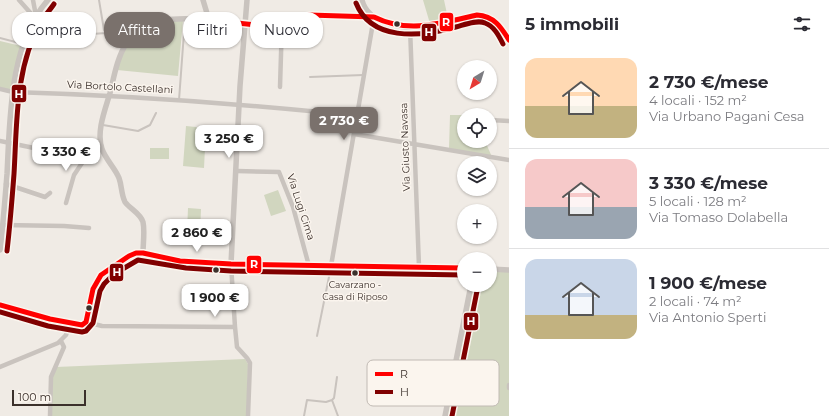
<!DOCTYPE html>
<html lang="it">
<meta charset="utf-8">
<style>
body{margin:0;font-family:Montserrat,sans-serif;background:#f2f2f3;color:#2b2b33;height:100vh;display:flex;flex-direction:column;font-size:15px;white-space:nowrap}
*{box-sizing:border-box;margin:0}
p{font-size:13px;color:#7c7c81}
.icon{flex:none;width:22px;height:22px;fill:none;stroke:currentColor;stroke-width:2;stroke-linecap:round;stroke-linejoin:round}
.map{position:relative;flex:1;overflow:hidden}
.sheet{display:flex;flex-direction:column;background:#fff;width:320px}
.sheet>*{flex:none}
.banner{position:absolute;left:12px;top:12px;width:380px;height:36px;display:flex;gap:8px}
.needle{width:26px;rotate:218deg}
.tools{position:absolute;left:457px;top:60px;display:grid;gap:8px}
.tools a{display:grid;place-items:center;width:40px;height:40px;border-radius:50%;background:#fff;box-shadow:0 1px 3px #0004;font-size:20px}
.scale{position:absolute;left:12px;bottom:10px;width:74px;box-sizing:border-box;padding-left:4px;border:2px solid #3b302b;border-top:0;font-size:11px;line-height:14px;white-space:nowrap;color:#3b302b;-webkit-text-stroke:3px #fbf5ee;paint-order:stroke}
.price{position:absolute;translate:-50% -34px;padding:0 9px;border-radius:8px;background:#fff;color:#222;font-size:13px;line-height:26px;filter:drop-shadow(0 1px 2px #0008)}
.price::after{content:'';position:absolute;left:50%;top:24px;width:12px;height:9px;margin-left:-6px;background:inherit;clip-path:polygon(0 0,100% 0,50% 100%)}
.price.on{background:#7a716c;color:#fff}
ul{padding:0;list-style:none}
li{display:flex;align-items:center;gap:12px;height:100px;padding:0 16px}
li+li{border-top:1px solid #e1e1e2}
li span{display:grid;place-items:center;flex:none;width:112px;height:80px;border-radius:12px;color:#555}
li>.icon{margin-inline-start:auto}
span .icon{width:48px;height:48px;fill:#fffc;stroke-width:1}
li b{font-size:17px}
h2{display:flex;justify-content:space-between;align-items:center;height:48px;padding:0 16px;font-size:17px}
.tag{padding:0 14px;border-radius:16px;background:#fff;box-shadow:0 1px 3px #0004;font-size:14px;line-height:36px}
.tag.on{background:#7a716c;color:#fff}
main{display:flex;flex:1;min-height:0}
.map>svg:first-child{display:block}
.green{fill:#d1d6bf}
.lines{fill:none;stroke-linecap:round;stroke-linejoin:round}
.service{stroke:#c9c3be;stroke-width:2}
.minor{stroke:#c9c3be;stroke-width:4.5}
.tertiary{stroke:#c9c3be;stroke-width:5.5}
.bus-1-casing{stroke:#fbf5ee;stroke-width:8}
.bus-2-casing{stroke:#fbf5ee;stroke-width:8}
.bus-1{stroke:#f00;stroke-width:5}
.bus-2{stroke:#800000;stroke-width:5}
.bus-dot{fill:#3b302b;stroke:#fbf5ee;stroke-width:1.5}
.labels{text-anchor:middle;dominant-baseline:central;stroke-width:3;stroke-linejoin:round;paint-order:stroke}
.bus-label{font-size:9px;fill:#3b302b;stroke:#fbf5ee}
.street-label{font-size:10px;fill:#3b302b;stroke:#fbf5ee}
.key{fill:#fbf5ee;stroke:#c1bab4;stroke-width:1}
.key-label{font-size:11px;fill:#3b302b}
.line-badge{stroke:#fbf5ee;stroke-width:1.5}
.badge-label{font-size:11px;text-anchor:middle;font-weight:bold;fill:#fff}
</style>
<main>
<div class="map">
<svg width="509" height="416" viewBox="0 0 509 416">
<rect width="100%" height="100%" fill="#f0ebe5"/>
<path class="green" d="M423,0H444L449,23L431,27Z
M159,20H183L178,76L117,70L125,42Z
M0,41L21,46L12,90L0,88Z
M450,115H467H464V141H485L492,157L449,149Z
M186,126L206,128L204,168L183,166Z
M150,148H169V159H150Z
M278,190L286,211L271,216L264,195Z
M188,208L201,209L200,233L187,232Z
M490,268L509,270V416H443L469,285H490Z
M245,359L248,364L247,416H51L53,374L56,367Z"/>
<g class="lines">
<path class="service" d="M99,0L104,30L106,33
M63,36L106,33L125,43
M0,38L23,44
M310,77L363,75
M179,100L185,19
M103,125L138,131L150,125L156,113
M317,336L331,267
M332,400L338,416
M304,416L307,400L326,402L332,400L334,398L337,377"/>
<path class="minor" d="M19,0L35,18
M33,0L36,16
M245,24H272L285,22L299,17L310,15L374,17L331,266
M410,27L419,267
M280,87L282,22
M0,89L13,92C116,95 218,102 320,112
M490,120L509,121
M354,134L509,160
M0,141L34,148L102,150
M237,171L279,172L293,207L309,266
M6,184L45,197L50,193
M66,203L74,175L86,157L89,150
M3,225L64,226L89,228
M231,264L235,327
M86,322L102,326L235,327L237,347L247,358L250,363L248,416
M0,367L58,343L66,335L70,323
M509,385V388
M50,416L51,377L64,347L61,341"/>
<path class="tertiary" d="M203,0L209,20
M362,0C367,23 402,29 422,27C441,25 459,19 477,15C494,14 501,27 509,40
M0,250C3,225 5,200 7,174C10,119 9,44 48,0
M143,253C143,244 145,231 143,222C140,213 130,209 125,202C121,194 122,186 119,178C115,168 106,160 102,149C96,132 105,110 110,93C114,77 117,58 126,44C150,7 208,20 245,24
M231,264L240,86L247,0
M490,269L509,270
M0,305L50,319L83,325L87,320L93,289L98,280L110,268L136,253H143L186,261L231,264L464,268
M445,416L471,285"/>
<g class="bus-1-casing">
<path id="bus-1" d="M374,17C408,34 442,23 477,15C494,16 501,27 509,40
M209,20L257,25L278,23L309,15L374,17
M0,305L50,319L82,325L86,322
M86,322L93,289L101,275L129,256L136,253H143L180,261L231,264L464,268"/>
</g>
<g class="bus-2-casing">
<path id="bus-2" d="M356,3C371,41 419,37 452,28C462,26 476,19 485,23C494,26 499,36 503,44
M7,251C10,225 12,200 14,174C17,124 15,67 41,22C45,15 50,10 54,4
M0,312L48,326L82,332L86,331L93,323L100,291L104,284L114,274L138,260L186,268L231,271L464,275
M452,416L478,286"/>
</g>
<use href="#bus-1" class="bus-1"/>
<use href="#bus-2" class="bus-2"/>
</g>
<g class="bus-dot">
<circle cx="397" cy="24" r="3.5"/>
<circle cx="216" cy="270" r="3.5"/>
<circle cx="355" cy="273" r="3.5"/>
<circle cx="89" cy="308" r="3.5"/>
</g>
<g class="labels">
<g class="bus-label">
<text x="355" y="284">Cavarzano -<tspan x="355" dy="12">Casa di Riposo</tspan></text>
</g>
<g class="street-label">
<text transform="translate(120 87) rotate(3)">Via Bortolo Castellani</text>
<text transform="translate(405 147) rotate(-92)">Via Giusto Navasa</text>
<text transform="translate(301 207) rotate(72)">Via Lugi Cima</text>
</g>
</g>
<rect x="367" y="360" width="132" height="46" rx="6" class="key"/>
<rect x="375" y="372" width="18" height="4" fill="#f00"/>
<rect x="375" y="390" width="18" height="4" fill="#800000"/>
<g class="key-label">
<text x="400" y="378">R</text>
<text x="400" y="396">H</text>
</g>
<g class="line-badge">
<rect x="439" y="12" width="15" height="20" rx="4" fill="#f00"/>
<rect x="421" y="23" width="16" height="19" rx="4" fill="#800000"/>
<rect x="11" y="84" width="16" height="19" rx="4" fill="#800000"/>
<rect x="246" y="255" width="16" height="19" rx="4" fill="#f00"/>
<rect x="109" y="263" width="15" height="19" rx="4" fill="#800000"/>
<rect x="463" y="312" width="16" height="19" rx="4" fill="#800000"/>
</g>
<g class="badge-label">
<text x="446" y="26">R</text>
<text x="429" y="36">H</text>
<text x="19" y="98">H</text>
<text x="254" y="268">R</text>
<text x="117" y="276">H</text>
<text x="471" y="325">H</text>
</g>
</svg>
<div class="tools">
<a><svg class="needle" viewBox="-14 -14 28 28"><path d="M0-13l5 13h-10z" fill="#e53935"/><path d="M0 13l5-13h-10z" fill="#7c7c81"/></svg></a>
<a><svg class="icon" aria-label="locate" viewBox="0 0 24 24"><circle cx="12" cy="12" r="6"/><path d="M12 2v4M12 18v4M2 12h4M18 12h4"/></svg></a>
<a><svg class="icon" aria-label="layers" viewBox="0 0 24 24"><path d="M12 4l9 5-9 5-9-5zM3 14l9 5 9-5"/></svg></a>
<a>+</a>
<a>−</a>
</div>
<div class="scale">100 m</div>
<b class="price on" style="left:344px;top:141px">2 730 €</b>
<b class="price" style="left:229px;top:159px">3 250 €</b>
<b class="price" style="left:66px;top:172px">3 330 €</b>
<b class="price" style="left:197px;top:253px">2 860 €</b>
<b class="price" style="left:215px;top:318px">1 900 €</b>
<div class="banner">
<a class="tag">Compra</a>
<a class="tag on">Affitta</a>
<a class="tag">Filtri</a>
<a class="tag">Nuovo</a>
</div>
</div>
<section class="sheet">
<h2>5 immobili<svg class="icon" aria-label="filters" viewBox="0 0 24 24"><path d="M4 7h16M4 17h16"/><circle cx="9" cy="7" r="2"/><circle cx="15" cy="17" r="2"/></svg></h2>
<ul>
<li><span style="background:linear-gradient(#ffd9b3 60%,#c2b280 0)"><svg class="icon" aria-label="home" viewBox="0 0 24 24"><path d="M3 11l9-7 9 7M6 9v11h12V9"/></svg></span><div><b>2 730 €/mese</b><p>4 locali · 152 m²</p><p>Via Urbano Pagani Cesa</p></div></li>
<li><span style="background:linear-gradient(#f6c9c9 60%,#9aa5b1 0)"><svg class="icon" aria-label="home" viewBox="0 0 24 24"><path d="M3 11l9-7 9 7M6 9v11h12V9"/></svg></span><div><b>3 330 €/mese</b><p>5 locali · 128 m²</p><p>Via Tomaso Dolabella</p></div></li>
<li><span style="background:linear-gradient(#c9d6e8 70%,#c2b280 0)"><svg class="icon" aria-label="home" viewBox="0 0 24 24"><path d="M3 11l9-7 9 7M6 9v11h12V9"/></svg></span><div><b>1 900 €/mese</b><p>2 locali · 74 m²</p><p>Via Antonio Sperti</p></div></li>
</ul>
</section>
</main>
